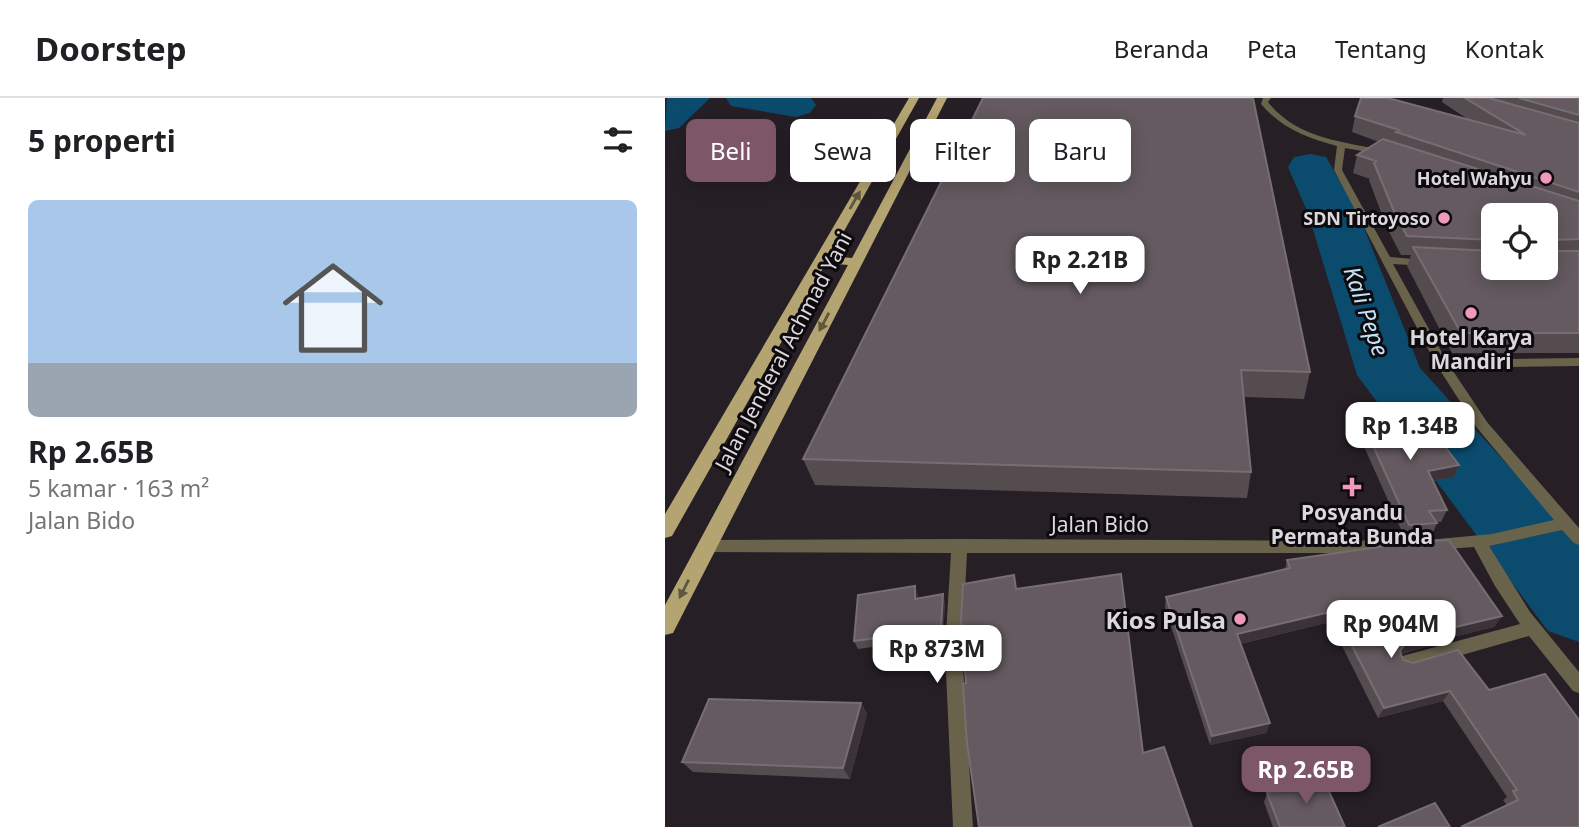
<!DOCTYPE html>
<html lang="id">
<meta charset="utf-8">
<style>
body{margin:0;font-family:"Noto Sans",sans-serif;background:#f6f6f6;color:#202124;height:100vh;display:flex;flex-direction:column;font-size:26px;white-space:nowrap}
*{box-sizing:border-box;margin:0}
p{font-size:23px;color:#757577}
.icon{flex:none;width:38px;height:38px;fill:none;stroke:currentColor;stroke-width:2;stroke-linecap:round;stroke-linejoin:round}
.map{position:relative;flex:1;overflow:hidden}
.side{display:flex;flex-direction:column;background:#fff;width:665px}
.side>*{flex:none}
.top-card{position:absolute;left:21px;top:21px;width:665px;height:63px;display:flex;gap:14px}
.buttons{position:absolute;left:816px;top:105px;display:grid;gap:14px}
.buttons a{display:grid;place-items:center;width:77px;height:77px;border-radius:10px;background:#fff;box-shadow:0 4px 18px #0003;font-size:35px}
.price{position:absolute;translate:-50% -60px;padding:0 16px;border-radius:14px;background:#fff;color:#222;font-size:23px;line-height:46px;filter:drop-shadow(0 2px 4px #0008)}
.price::after{content:'';position:absolute;left:50%;top:42px;width:21px;height:16px;margin-left:-10px;background:inherit;clip-path:polygon(0 0,100% 0,50% 100%)}
.price.current{background:#7d5767;color:#fff}
ul{padding:0;list-style:none}
li{display:grid;align-content:center;gap:14px;height:371px;padding:0 28px}
li span{display:grid;place-items:center;height:217px;border-radius:10px;color:#555}
li>.icon{margin-inline-start:auto}
span .icon{width:126px;height:126px;fill:#fffc;stroke-width:1}
li b{font-size:30px}
h2{display:flex;justify-content:space-between;align-items:center;height:84px;padding:0 28px;font-size:30px}
.tag{padding:0 24px;border-radius:10px;background:#fff;box-shadow:0 4px 18px #0003;font-size:24px;line-height:63px}
.tag.current{background:#7d5767;color:#fff}
header{display:flex;align-items:center;gap:42px;box-sizing:border-box;height:98px;padding:0 35px;background:#fff;border-bottom:2px solid #e0e0e0}
header strong{font-size:33px}
nav{display:flex;gap:38px;margin-inline-start:auto;font-size:24px}
main{display:flex;flex:1;min-height:0}
.map>svg:first-child{display:block}
.green{fill:#2e310a}
.lines{fill:none;stroke-linecap:round;stroke-linejoin:round}
.river{fill:#0b4c6e;fill-rule:evenodd}
.street{fill:#6a634b;fill-rule:evenodd}
.primary{fill:#b3a471;fill-rule:evenodd}
.wall{fill:#554c50;fill-rule:evenodd}
.shaded-wall{fill:#3c3339}
.building{fill:#645a60;stroke:#766e73;stroke-width:2}
.oneway{fill:#60573f}
.poi-dot{fill:#ef9ab8;stroke:#0d0a0d;stroke-width:2.5}
.labels{text-anchor:middle;dominant-baseline:central;stroke-width:6;stroke-linejoin:round;paint-order:stroke}
.far-poi-label{font-size:18px;font-weight:bold;fill:#dcd7dc;stroke:#0d0a0d;text-anchor:end}
.poi-label{font-size:21px;font-weight:bold;fill:#dcd7dc;stroke:#0d0a0d}
.street-label{font-size:21px;fill:#dcd7dc;stroke:#0d0a0d}
.water-label{font-size:23px;font-style:italic;fill:#c3e3f9;stroke:#0d0a0d}
.near-poi-label{font-size:24px;font-weight:bold;fill:#dcd7dc;stroke:#0d0a0d;text-anchor:end}
</style>
<header>
<strong>Doorstep</strong>
<nav><a>Beranda</a><a>Peta</a><a>Tentang</a><a>Kontak</a></nav>
</header>
<main>
<section class="side">
<h2>5 properti<svg class="icon" aria-label="filters" viewBox="0 0 24 24"><path d="M4 7h16M4 17h16"/><circle cx="9" cy="7" r="2"/><circle cx="15" cy="17" r="2"/></svg></h2>
<ul>
<li><span style="background:linear-gradient(#a9c7e8 75%,#9aa5b1 0)"><svg class="icon" aria-label="home" viewBox="0 0 24 24"><path d="M3 11l9-7 9 7M6 9v11h12V9"/></svg></span><div><b>Rp 2.65B</b><p>5 kamar · 163 m²</p><p>Jalan Bido</p></div></li>
</ul>
</section>
<div class="map">
<svg width="914" height="729" viewBox="0 0 914 729">
<rect width="100%" height="100%" fill="#261f26"/>
<path class="green" d="M163,27L189,29L197,40L212,42L201,60H174L158,31Z"/>
<g class="lines">
<path class="river" d="M2,0H45L14,30L0,33Z
M61,0H146L151,7L145,15L131,19L66,8Z
M645,56L661,59L693,115L755,270L914,446V544L883,533L692,277L643,115L623,69L629,59Z"/>
<path class="street" d="M598,0H606L603,4C632,41 680,44 723,53V57H720L680,50L677,72L725,159L760,162L765,165L760,168L728,166L781,262L914,260V268L786,270L822,324L914,430V447L909,445L897,432L824,448L865,514L914,574V595L908,593L864,538L741,573L735,571L732,565L735,559L741,557L855,526L830,488L809,449L767,452L762,450L759,446L762,442L827,436L889,422L812,330L771,266L669,72L672,48C642,40 616,30 596,6Z
M295,441L685,443L744,441L749,443L752,447L749,451L744,453L685,455H302L297,552L308,729H288L280,552L286,455L42,454L37,452L34,448L37,444L42,442Z"/>
<path class="primary" d="M244,0H254L165,158L187,160L272,0H282L8,535L0,537V507L183,167L161,165L7,438L0,440V416Z"/>
</g>
<path class="wall" d="M318,0L645,274L639,301L579,299L586,374L582,400L150,387L138,361Z
M778,0H914V255H787L742,168L746,157H736L722,130L704,82L705,81L688,75L692,57L714,44L687,34L690,18L804,22L777,4ZM828,117H880L828,170Z
M696,321L794,367L789,379L768,383L782,412L776,424H772V425L767,437L739,438L692,333Z
M622,462L837,518L829,529L775,542L774,545L736,556L738,562L748,565L793,552L914,729L842,707L838,702L842,699L778,603L713,620L665,524L575,546L605,625L601,635L545,647L500,510L501,499L620,472Z
M253,497V501L280,504L278,539L193,551L189,543Z
M196,605L202,616L185,681L28,674L17,664Z
M602,695L680,729H608L599,704Z"/>
<path class="shaded-wall" d="M794,367L789,379L757,385L763,373Z
M250,488L253,497V509L250,501Z
M278,496L280,504L278,539L276,531Z
M669,513L665,524L569,547L572,536Z
M837,518L829,529L775,542L774,545L734,557L730,564L740,546L778,532Z
M785,593L778,603L713,620L719,610Z
M196,605L202,616L185,681L178,670Z
M605,625L601,635L545,647L547,638Z"/>
<path class="building" d="M318,0H588L645,274L576,272L586,374L138,361Z
M696,0H723L861,37L800,0H824L914,25V94L731,34L734,32L690,18Z
M854,0H914V17Z
M718,41L914,103V141L889,142L885,150L889,153H914V235H796L748,149L828,153V170H880V117H828V142L742,138L728,111L709,65L711,63L692,57Z
M752,312L794,367L763,373L782,412L764,413L772,425L744,427L696,321Z
M784,442L837,518L778,532L780,535L740,546L735,553L738,562L748,565L793,552L824,592L880,576L914,622V729H796L853,702L848,693L852,692L785,593L719,610L669,513L572,536L605,625L547,638L501,499L625,470L622,462L749,444Z
M456,476L478,655L499,649L527,729H314L302,645L298,586L301,585L296,523L298,486L349,477L351,491Z
M250,488V501L278,496L276,531L189,543L193,497Z
M44,601L196,605L178,670L17,664Z
M658,680L680,729H615L602,695Z
M770,705L785,729H713Z"/>
<defs><path id="oneway-solid" d="M-6-.8H1V-3.2L6.5 0L1 3.2V.8H-6Z" transform="scale(1.75)"/></defs>
<g class="oneway">
<use href="#oneway-solid" transform="translate(190 102) rotate(-60)"/>
<use href="#oneway-solid" transform="translate(159 224) rotate(118)"/>
<use href="#oneway-solid" transform="translate(19 491) rotate(117)"/>
</g>
<g class="poi-dot">
<circle cx="881" cy="80" r="7"/>
<circle cx="779" cy="120" r="7"/>
<circle cx="806" cy="215" r="7"/>
<path d="M683.5 378.5h7v7h7v7h-7v7h-7v-7h-7v-7h7z"/>
<circle cx="575" cy="521" r="7"/>
</g>
<g class="labels">
<g class="far-poi-label">
<text x="867" y="80">Hotel Wahyu</text>
<text x="765" y="120">SDN Tirtoyoso</text>
</g>
<g class="poi-label">
<text x="806" y="239">Hotel Karya<tspan x="806" dy="24">Mandiri</tspan></text>
<text x="687" y="414">Posyandu<tspan x="687" dy="24">Permata Bunda</tspan></text>
</g>
<g class="street-label">
<text transform="translate(118 253) rotate(-62)">Jalan Jenderal Achmad Yani</text>
<text x="435" y="426">Jalan Bido</text>
</g>
<g class="water-label">
<text transform="translate(702 213) rotate(71)">Kali Pepe</text>
</g>
<g class="near-poi-label">
<text x="561" y="521">Kios Pulsa</text>
</g>
</g>
</svg>
<div class="buttons">
<a><svg class="icon" aria-label="locate" viewBox="0 0 24 24"><circle cx="12" cy="12" r="6"/><path d="M12 2v4M12 18v4M2 12h4M18 12h4"/></svg></a>
</div>
<b class="price" style="left:415px;top:198px">Rp 2.21B</b>
<b class="price" style="left:745px;top:364px">Rp 1.34B</b>
<b class="price" style="left:726px;top:562px">Rp 904M</b>
<b class="price" style="left:272px;top:587px">Rp 873M</b>
<b class="price current" style="left:641px;top:708px">Rp 2.65B</b>
<div class="top-card">
<a class="tag current">Beli</a>
<a class="tag">Sewa</a>
<a class="tag">Filter</a>
<a class="tag">Baru</a>
</div>
</div>
</main>
